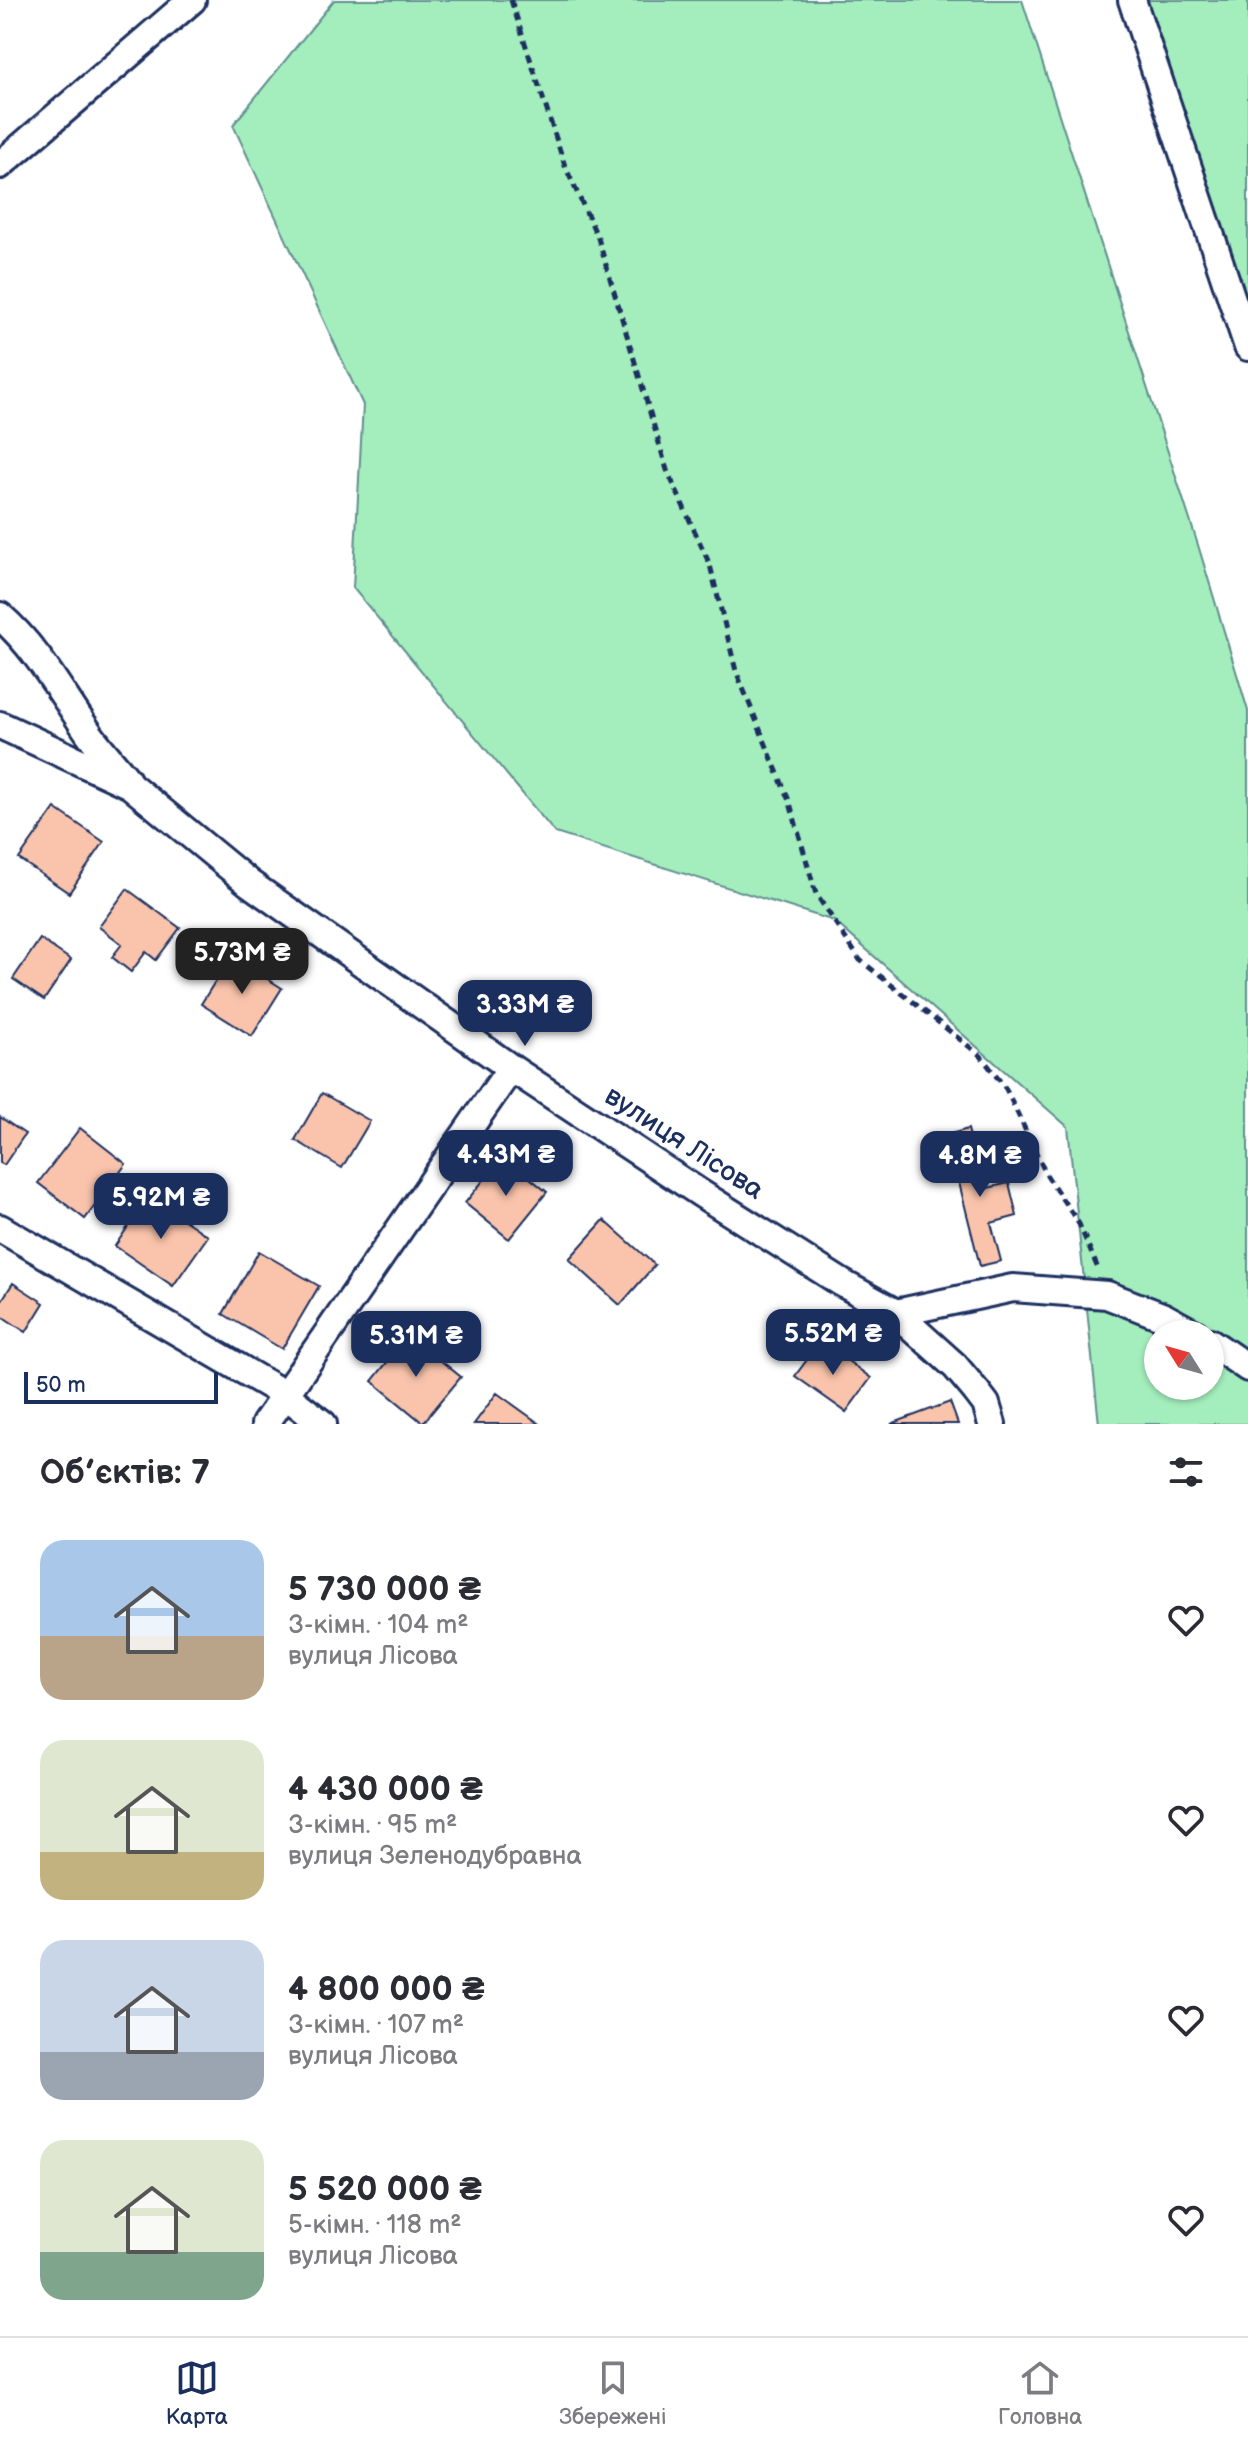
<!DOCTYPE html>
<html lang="uk">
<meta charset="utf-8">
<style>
body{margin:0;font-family:"Balsamiq Sans",sans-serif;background:#f2f2f3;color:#2b2b33;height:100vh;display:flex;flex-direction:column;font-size:30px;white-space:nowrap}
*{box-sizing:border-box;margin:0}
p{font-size:26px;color:#7c7c81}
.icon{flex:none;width:44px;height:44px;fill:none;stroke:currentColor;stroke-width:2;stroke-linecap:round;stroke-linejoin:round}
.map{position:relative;height:1424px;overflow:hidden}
.sheet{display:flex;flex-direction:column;background:#fff;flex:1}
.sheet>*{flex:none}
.needle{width:52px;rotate:307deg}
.tools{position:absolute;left:1144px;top:1320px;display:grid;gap:16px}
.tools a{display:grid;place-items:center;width:80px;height:80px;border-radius:50%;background:#fff;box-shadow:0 2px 6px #0004;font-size:40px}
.scale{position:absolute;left:24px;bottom:20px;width:194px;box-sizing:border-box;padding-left:8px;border:4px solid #1b2f5e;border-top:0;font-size:22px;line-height:28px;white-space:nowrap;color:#1b2f5e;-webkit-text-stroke:6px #fff;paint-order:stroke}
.price{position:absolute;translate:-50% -68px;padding:0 18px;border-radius:16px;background:#1b2f5e;color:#fff;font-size:26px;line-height:52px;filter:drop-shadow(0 2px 4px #0008)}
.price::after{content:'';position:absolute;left:50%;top:48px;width:24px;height:18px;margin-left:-12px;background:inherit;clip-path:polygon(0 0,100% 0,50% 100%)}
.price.current{background:#222;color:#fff}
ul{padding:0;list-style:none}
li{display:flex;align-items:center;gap:24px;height:200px;padding:0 40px}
li span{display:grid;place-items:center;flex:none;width:224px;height:160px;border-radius:24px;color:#555}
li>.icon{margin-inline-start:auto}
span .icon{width:96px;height:96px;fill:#fffc;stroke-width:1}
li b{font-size:34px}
h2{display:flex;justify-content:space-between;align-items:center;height:96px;padding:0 40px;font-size:34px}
.tabs{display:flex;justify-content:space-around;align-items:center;height:112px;border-top:2px solid #e1e1e2;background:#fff;font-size:22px;color:#7c7c81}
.tabs a{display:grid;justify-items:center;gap:4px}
.tabs .current{color:#1b2f5e}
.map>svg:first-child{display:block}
.green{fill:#a4eebd;stroke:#608e8e;stroke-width:2;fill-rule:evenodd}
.building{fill:#fac4ac;stroke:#1b2f5e;stroke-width:2}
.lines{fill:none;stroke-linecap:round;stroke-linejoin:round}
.minor-casing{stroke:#1b2f5e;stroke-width:32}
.path{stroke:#1b2f5e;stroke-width:5;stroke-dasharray:8 6;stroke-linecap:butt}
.minor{stroke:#fff;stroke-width:26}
.labels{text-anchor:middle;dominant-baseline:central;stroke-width:7;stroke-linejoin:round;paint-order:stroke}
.street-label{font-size:28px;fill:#1b2f5e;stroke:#fff}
</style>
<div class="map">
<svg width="1248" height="1424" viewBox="0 0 1248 1424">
<rect width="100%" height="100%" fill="#fff"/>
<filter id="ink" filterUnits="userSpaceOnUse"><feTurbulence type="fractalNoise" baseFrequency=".0125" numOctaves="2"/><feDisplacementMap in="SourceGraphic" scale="16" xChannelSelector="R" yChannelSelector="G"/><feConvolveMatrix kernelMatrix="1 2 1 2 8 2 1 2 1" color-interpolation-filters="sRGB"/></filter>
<g filter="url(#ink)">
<path class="green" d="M334,0H1022L1198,545L1248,711V1424H1099L1068,1127L834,921L555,833L353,588L363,405L233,125ZM1158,1334H1210V1386H1158Z
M1132,0H1248V347Z"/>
<path class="building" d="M55,808L104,842L69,893L19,859Z
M127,889L180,928L156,960L146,952L131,972L112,957L122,944L99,927Z
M40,939L71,960L44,1000L13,979Z
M231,956L282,988L252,1036L201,1004Z
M322,1093L370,1121L342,1168L295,1140Z
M0,1117L25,1134L4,1165L0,1163Z
M80,1128L126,1164L85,1219L38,1183Z
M968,1129L983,1189L1009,1183L1017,1216L991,1223L1001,1261L980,1266L947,1135Z
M503,1156L547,1192L509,1239L465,1203Z
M149,1196L208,1236L173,1286L115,1246Z
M604,1220L655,1265L620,1305L569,1259Z
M259,1251L319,1286L282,1349L223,1314Z
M13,1283L44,1303L26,1332L0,1315V1303Z
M409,1335L461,1377L423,1423L372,1381Z
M821,1341L871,1378L846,1412L795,1376Z
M497,1393L540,1424H474Z
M950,1402L958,1424H891Z"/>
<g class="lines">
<g class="minor-casing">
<path id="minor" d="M1132,0L1248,347
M0,165L192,0
M0,616C39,650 61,694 91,736C102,751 115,765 127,780
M0,725L130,785L249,883L511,1068L700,1193L842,1283L896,1313L955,1366L976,1391L986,1404L992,1424
M0,1228L284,1394L323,1424
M896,1313L1013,1288L1107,1295L1164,1317L1195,1334
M1210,1342L1248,1368
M265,1424L511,1068"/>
</g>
<path class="path" d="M511,0L565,166L598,238L667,470L710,565L736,671L790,803L816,894L860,960L981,1056L1006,1089L1047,1176L1079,1224L1099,1271"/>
<use href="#minor" class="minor"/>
</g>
</g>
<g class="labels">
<g class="street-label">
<text transform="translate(684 1143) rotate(33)">вулиця Лісова</text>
</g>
</g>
</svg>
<div class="tools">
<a><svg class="needle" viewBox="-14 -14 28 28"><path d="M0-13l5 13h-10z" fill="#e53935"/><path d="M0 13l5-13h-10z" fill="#7c7c81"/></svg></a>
</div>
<div class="scale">50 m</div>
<b class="price current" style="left:242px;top:996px">5.73M ₴</b>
<b class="price" style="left:525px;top:1048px">3.33M ₴</b>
<b class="price" style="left:506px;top:1198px">4.43M ₴</b>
<b class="price" style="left:980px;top:1199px">4.8M ₴</b>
<b class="price" style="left:161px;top:1241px">5.92M ₴</b>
<b class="price" style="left:833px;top:1377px">5.52M ₴</b>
<b class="price" style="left:416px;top:1379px">5.31M ₴</b>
</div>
<section class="sheet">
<h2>Об’єктів: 7<svg class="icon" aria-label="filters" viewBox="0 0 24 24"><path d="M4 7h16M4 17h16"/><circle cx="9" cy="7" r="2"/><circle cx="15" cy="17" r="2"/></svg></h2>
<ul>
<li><span style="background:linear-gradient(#a9c7e8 60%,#b9a48a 0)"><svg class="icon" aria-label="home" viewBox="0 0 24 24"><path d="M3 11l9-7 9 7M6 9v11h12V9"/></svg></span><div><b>5 730 000 ₴</b><p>3-кімн. · 104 m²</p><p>вулиця Лісова</p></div><svg class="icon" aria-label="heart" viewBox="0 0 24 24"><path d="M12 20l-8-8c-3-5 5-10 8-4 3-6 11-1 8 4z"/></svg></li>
<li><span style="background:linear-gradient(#dfe7d0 70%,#c2b280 0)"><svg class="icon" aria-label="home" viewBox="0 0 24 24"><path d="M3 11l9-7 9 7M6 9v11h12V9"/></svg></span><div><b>4 430 000 ₴</b><p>3-кімн. · 95 m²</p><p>вулиця Зеленодубравна</p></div><svg class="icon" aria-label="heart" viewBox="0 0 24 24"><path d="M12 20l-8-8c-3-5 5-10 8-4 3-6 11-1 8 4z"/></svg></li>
<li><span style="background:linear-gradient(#c9d6e8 70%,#9aa5b1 0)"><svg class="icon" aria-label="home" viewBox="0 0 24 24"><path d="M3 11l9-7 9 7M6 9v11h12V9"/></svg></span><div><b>4 800 000 ₴</b><p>3-кімн. · 107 m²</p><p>вулиця Лісова</p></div><svg class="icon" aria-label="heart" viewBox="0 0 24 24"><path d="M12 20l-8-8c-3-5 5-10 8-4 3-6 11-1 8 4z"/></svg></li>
<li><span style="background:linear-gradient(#dfe7d0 70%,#7fa58c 0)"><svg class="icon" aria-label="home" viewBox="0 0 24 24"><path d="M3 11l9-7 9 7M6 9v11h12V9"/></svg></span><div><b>5 520 000 ₴</b><p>5-кімн. · 118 m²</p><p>вулиця Лісова</p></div><svg class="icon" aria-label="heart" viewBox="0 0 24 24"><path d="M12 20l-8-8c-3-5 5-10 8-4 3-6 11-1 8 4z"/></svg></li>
</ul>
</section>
<nav class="tabs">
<a class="current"><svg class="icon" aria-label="map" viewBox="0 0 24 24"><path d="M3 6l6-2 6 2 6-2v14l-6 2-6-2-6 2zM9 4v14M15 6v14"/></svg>Карта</a>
<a><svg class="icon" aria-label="saved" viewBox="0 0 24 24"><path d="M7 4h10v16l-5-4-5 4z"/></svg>Збережені</a>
<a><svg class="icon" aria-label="home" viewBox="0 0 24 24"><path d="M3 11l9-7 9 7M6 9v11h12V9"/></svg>Головна</a>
</nav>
